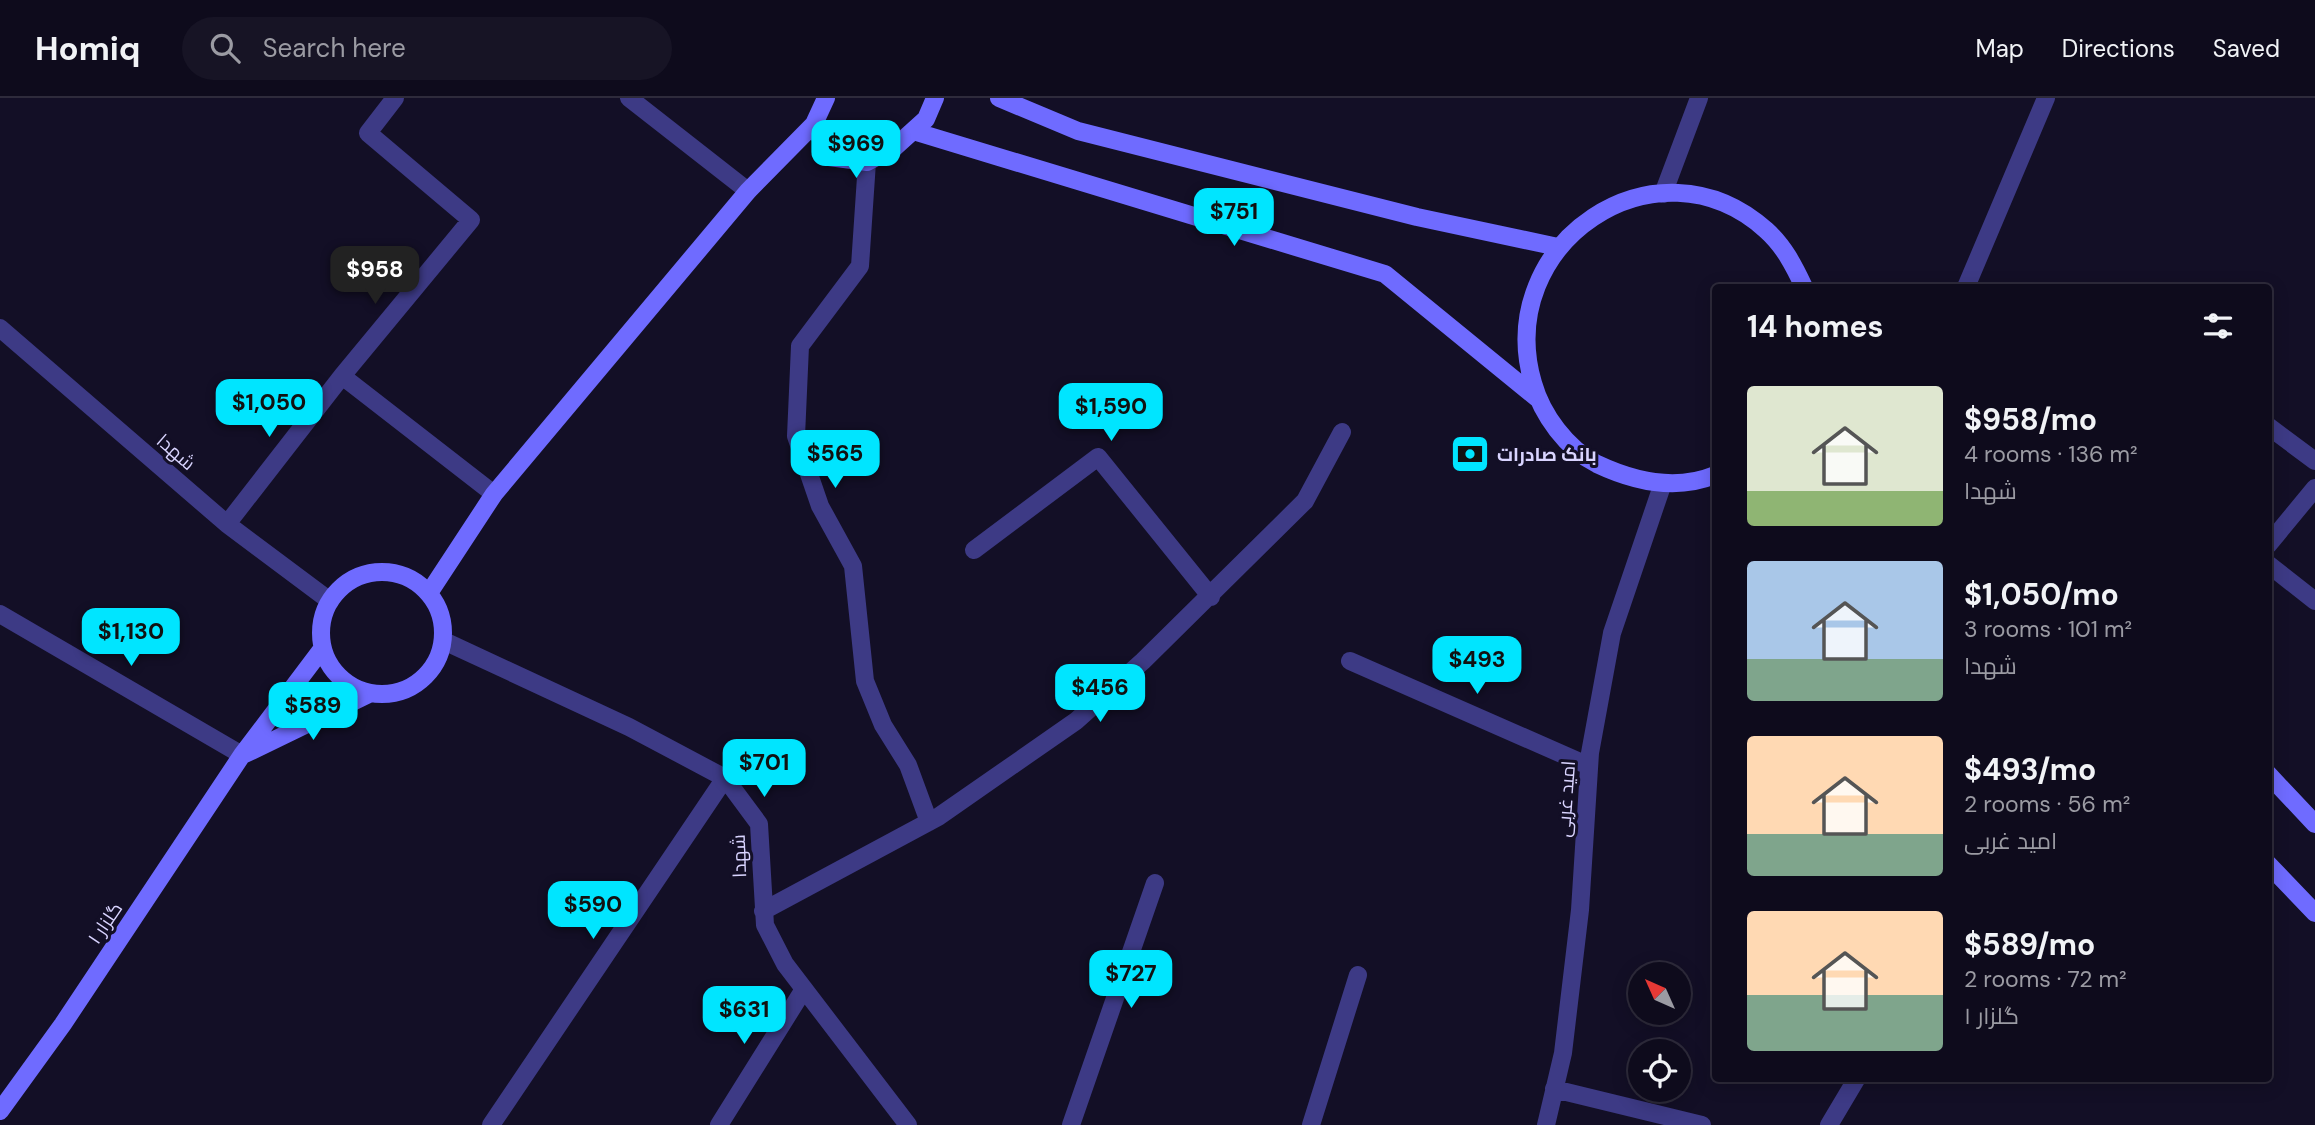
<!DOCTYPE html>
<meta charset="utf-8">
<style>
body{margin:0;font-family:"DM Sans",Cairo,sans-serif;background:#171425;color:#f1f3f6;height:100vh;display:flex;flex-direction:column;font-size:26px;white-space:nowrap}
*{box-sizing:border-box;margin:0}
p{font-size:23px;color:#9b9ba3}
.icon{flex:none;width:38px;height:38px;fill:none;stroke:currentColor;stroke-width:2;stroke-linecap:round;stroke-linejoin:round}
.map{position:relative;flex:1;overflow:hidden}
.details{position:absolute;left:1712px;top:186px;width:560px;height:798px;display:flex;flex-direction:column;background:#0e0b1c;border-radius:7px;box-shadow:0 4px 18px #0003,0 0 0 2px #2e2b3b}
.details>*{flex:none}
.needle{width:46px;rotate:315deg}
.fabs{position:absolute;left:1628px;top:864px;display:grid;gap:14px}
.fabs a{display:grid;place-items:center;width:63px;height:63px;border-radius:50%;background:#0e0b1c;box-shadow:0 4px 18px #0003,0 0 0 2px #2e2b3b;font-size:35px}
.price{position:absolute;translate:-50% -60px;padding:0 16px;border-radius:14px;background:#00e5ff;color:#111;font-size:23px;line-height:46px;filter:drop-shadow(0 2px 4px #0008)}
.price::after{content:'';position:absolute;left:50%;top:42px;width:21px;height:16px;margin-left:-10px;background:inherit;clip-path:polygon(0 0,100% 0,50% 100%)}
.price.on{background:#222;color:#fff}
ul{padding:0;list-style:none}
li{display:flex;align-items:center;gap:21px;height:175px;padding:0 35px}
li span{display:grid;place-items:center;flex:none;width:196px;height:140px;border-radius:7px;color:#555}
li>.icon{margin-inline-start:auto}
span .icon{width:84px;height:84px;fill:#fffc;stroke-width:1}
li b{font-size:30px}
h2{display:flex;justify-content:space-between;align-items:center;height:84px;padding:0 35px;font-size:30px}
header{display:flex;align-items:center;gap:42px;box-sizing:border-box;height:98px;padding:0 35px;background:#0e0b1c;border-bottom:2px solid #2e2b3b}
header strong{font-size:33px}
nav{display:flex;gap:38px;margin-inline-start:auto;font-size:24px}
.search{width:490px;height:63px;background:#171425;display:flex;align-items:center;gap:18px;box-sizing:border-box;padding:0 24px;border-radius:38px;color:#9b9ba3;font-size:26px}
.map>svg:first-child{display:block}
.lines{fill:none;stroke-linecap:round;stroke-linejoin:round}
.street{stroke:#3d3a85;stroke-width:18}
.secondary{stroke:#6f6bff;stroke-width:18}
.labels{text-anchor:middle;dominant-baseline:central;stroke-width:6;stroke-linejoin:round;paint-order:stroke}
.street-label{font-size:19px;fill:#d9d4ff;stroke:#130f26}
.poi-label{font-size:19px;font-weight:bold;fill:#d9d4ff;stroke:#130f26;text-anchor:start}
</style>
<header>
<strong>Homiq</strong>
<div class="search"><svg class="icon" aria-label="search" viewBox="0 0 24 24"><circle cx="10" cy="10" r="6"/><path d="M15 15l6 6"/></svg>Search here</div>
<nav><a>Map</a><a>Directions</a><a>Saved</a></nav>
</header>
<div class="map">
<svg width="2315" height="1027" viewBox="0 0 2315 1027">
<rect width="100%" height="100%" fill="#130f26"/>
<g class="lines">
<path class="street" d="M395,0L368,35L471,122L342,278L494,396
M629,0L748,93
M867,64L860,168L800,248L796,338L820,408L853,468L865,583L883,627L908,667L929,724
M1663,96L1699,0
M1966,189L2046,0
M0,230L227,426L330,503
M2268,328L2315,363
M227,426L342,278
M2268,447L2315,390
M974,452L1098,359L1211,499
M2268,466L2315,503
M0,516L242,657
M444,543L629,629L725,680L759,726L765,827L785,866L908,1027
M1350,563L1589,668
M763,813L938,719L1076,623L1143,563L1305,403L1342,334
M1554,991L1702,1027
M491,1027L725,680
M719,1027L804,891
M1071,1027L1155,785
M1311,1027L1358,877
M1546,1027L1563,955L1580,812L1590,655L1612,535L1663,385
M1829,1027L1857,980"/>
<path class="secondary" d="M826,0L814,26L829,59L867,64L895,49L926,21L935,0
M999,0L1078,33L1417,119L1558,149
M913,33L1385,176L1537,300
M1715,377C1676,393 1633,383 1597,366C1567,351 1542,317 1533,285C1492,145 1657,34 1766,132C1784,148 1794,168 1804,189
M321 535a61 61 0 1 1 122 0a61 61 0 1 1-122 0Z
M429,495L494,396L748,93L814,26
M245,656L369,596
M2268,676L2315,726
M2268,766L2315,815
M0,1013L63,926L242,657L322,551"/>
</g>
<defs>
<g id="bank-square" transform="scale(2.0125)"><rect x="-9" y="-9" width="18" height="18" rx="4" fill="#00e5ff" stroke="#130f26"/><path d="M-6-4H6V4H-6ZM0-2.3a2.3 2.3 0 1 0 0 4.6a2.3 2.3 0 1 0 0-4.6Z" fill="#111"/></g>
</defs>
<g fill-rule="evenodd">
<use href="#bank-square" x="1470" y="356"/>
</g>
<g class="labels">
<g class="street-label">
<text transform="translate(176 354) rotate(41)">شهدا</text>
<text transform="translate(1566 701) rotate(-86)">امید غربی</text>
<text transform="translate(739 758) rotate(-92)">شهدا</text>
<text transform="translate(105 825) rotate(-56)">گلزار ۱</text>
</g>
<g class="poi-label">
<text x="1497" y="356">بانک صادرات</text>
</g>
</g>
</svg>
<div class="fabs">
<a><svg class="needle" viewBox="-14 -14 28 28"><path d="M0-13l5 13h-10z" fill="#e53935"/><path d="M0 13l5-13h-10z" fill="#9b9ba3"/></svg></a>
<a><svg class="icon" aria-label="locate" viewBox="0 0 24 24"><circle cx="12" cy="12" r="6"/><path d="M12 2v4M12 18v4M2 12h4M18 12h4"/></svg></a>
</div>
<b class="price" style="left:856px;top:82px">$969</b>
<b class="price" style="left:1234px;top:150px">$751</b>
<b class="price on" style="left:375px;top:208px">$958</b>
<b class="price" style="left:269px;top:341px">$1,050</b>
<b class="price" style="left:1111px;top:345px">$1,590</b>
<b class="price" style="left:835px;top:392px">$565</b>
<b class="price" style="left:131px;top:570px">$1,130</b>
<b class="price" style="left:1477px;top:598px">$493</b>
<b class="price" style="left:1100px;top:626px">$456</b>
<b class="price" style="left:313px;top:644px">$589</b>
<b class="price" style="left:764px;top:701px">$701</b>
<b class="price" style="left:593px;top:843px">$590</b>
<b class="price" style="left:1131px;top:912px">$727</b>
<b class="price" style="left:744px;top:948px">$631</b>
<section class="details">
<h2>14 homes<svg class="icon" aria-label="filters" viewBox="0 0 24 24"><path d="M4 7h16M4 17h16"/><circle cx="9" cy="7" r="2"/><circle cx="15" cy="17" r="2"/></svg></h2>
<ul>
<li><span style="background:linear-gradient(#dfe7d0 75%,#8fb573 0)"><svg class="icon" aria-label="home" viewBox="0 0 24 24"><path d="M3 11l9-7 9 7M6 9v11h12V9"/></svg></span><div><b>$958/mo</b><p>4 rooms · 136 m²</p><p>شهدا</p></div></li>
<li><span style="background:linear-gradient(#a9c7e8 70%,#7fa58c 0)"><svg class="icon" aria-label="home" viewBox="0 0 24 24"><path d="M3 11l9-7 9 7M6 9v11h12V9"/></svg></span><div><b>$1,050/mo</b><p>3 rooms · 101 m²</p><p>شهدا</p></div></li>
<li><span style="background:linear-gradient(#ffd9b3 70%,#7fa58c 0)"><svg class="icon" aria-label="home" viewBox="0 0 24 24"><path d="M3 11l9-7 9 7M6 9v11h12V9"/></svg></span><div><b>$493/mo</b><p>2 rooms · 56 m²</p><p>امید غربی</p></div></li>
<li><span style="background:linear-gradient(#ffd9b3 60%,#7fa58c 0)"><svg class="icon" aria-label="home" viewBox="0 0 24 24"><path d="M3 11l9-7 9 7M6 9v11h12V9"/></svg></span><div><b>$589/mo</b><p>2 rooms · 72 m²</p><p>گلزار ۱</p></div></li>
</ul>
</section>
</div>
